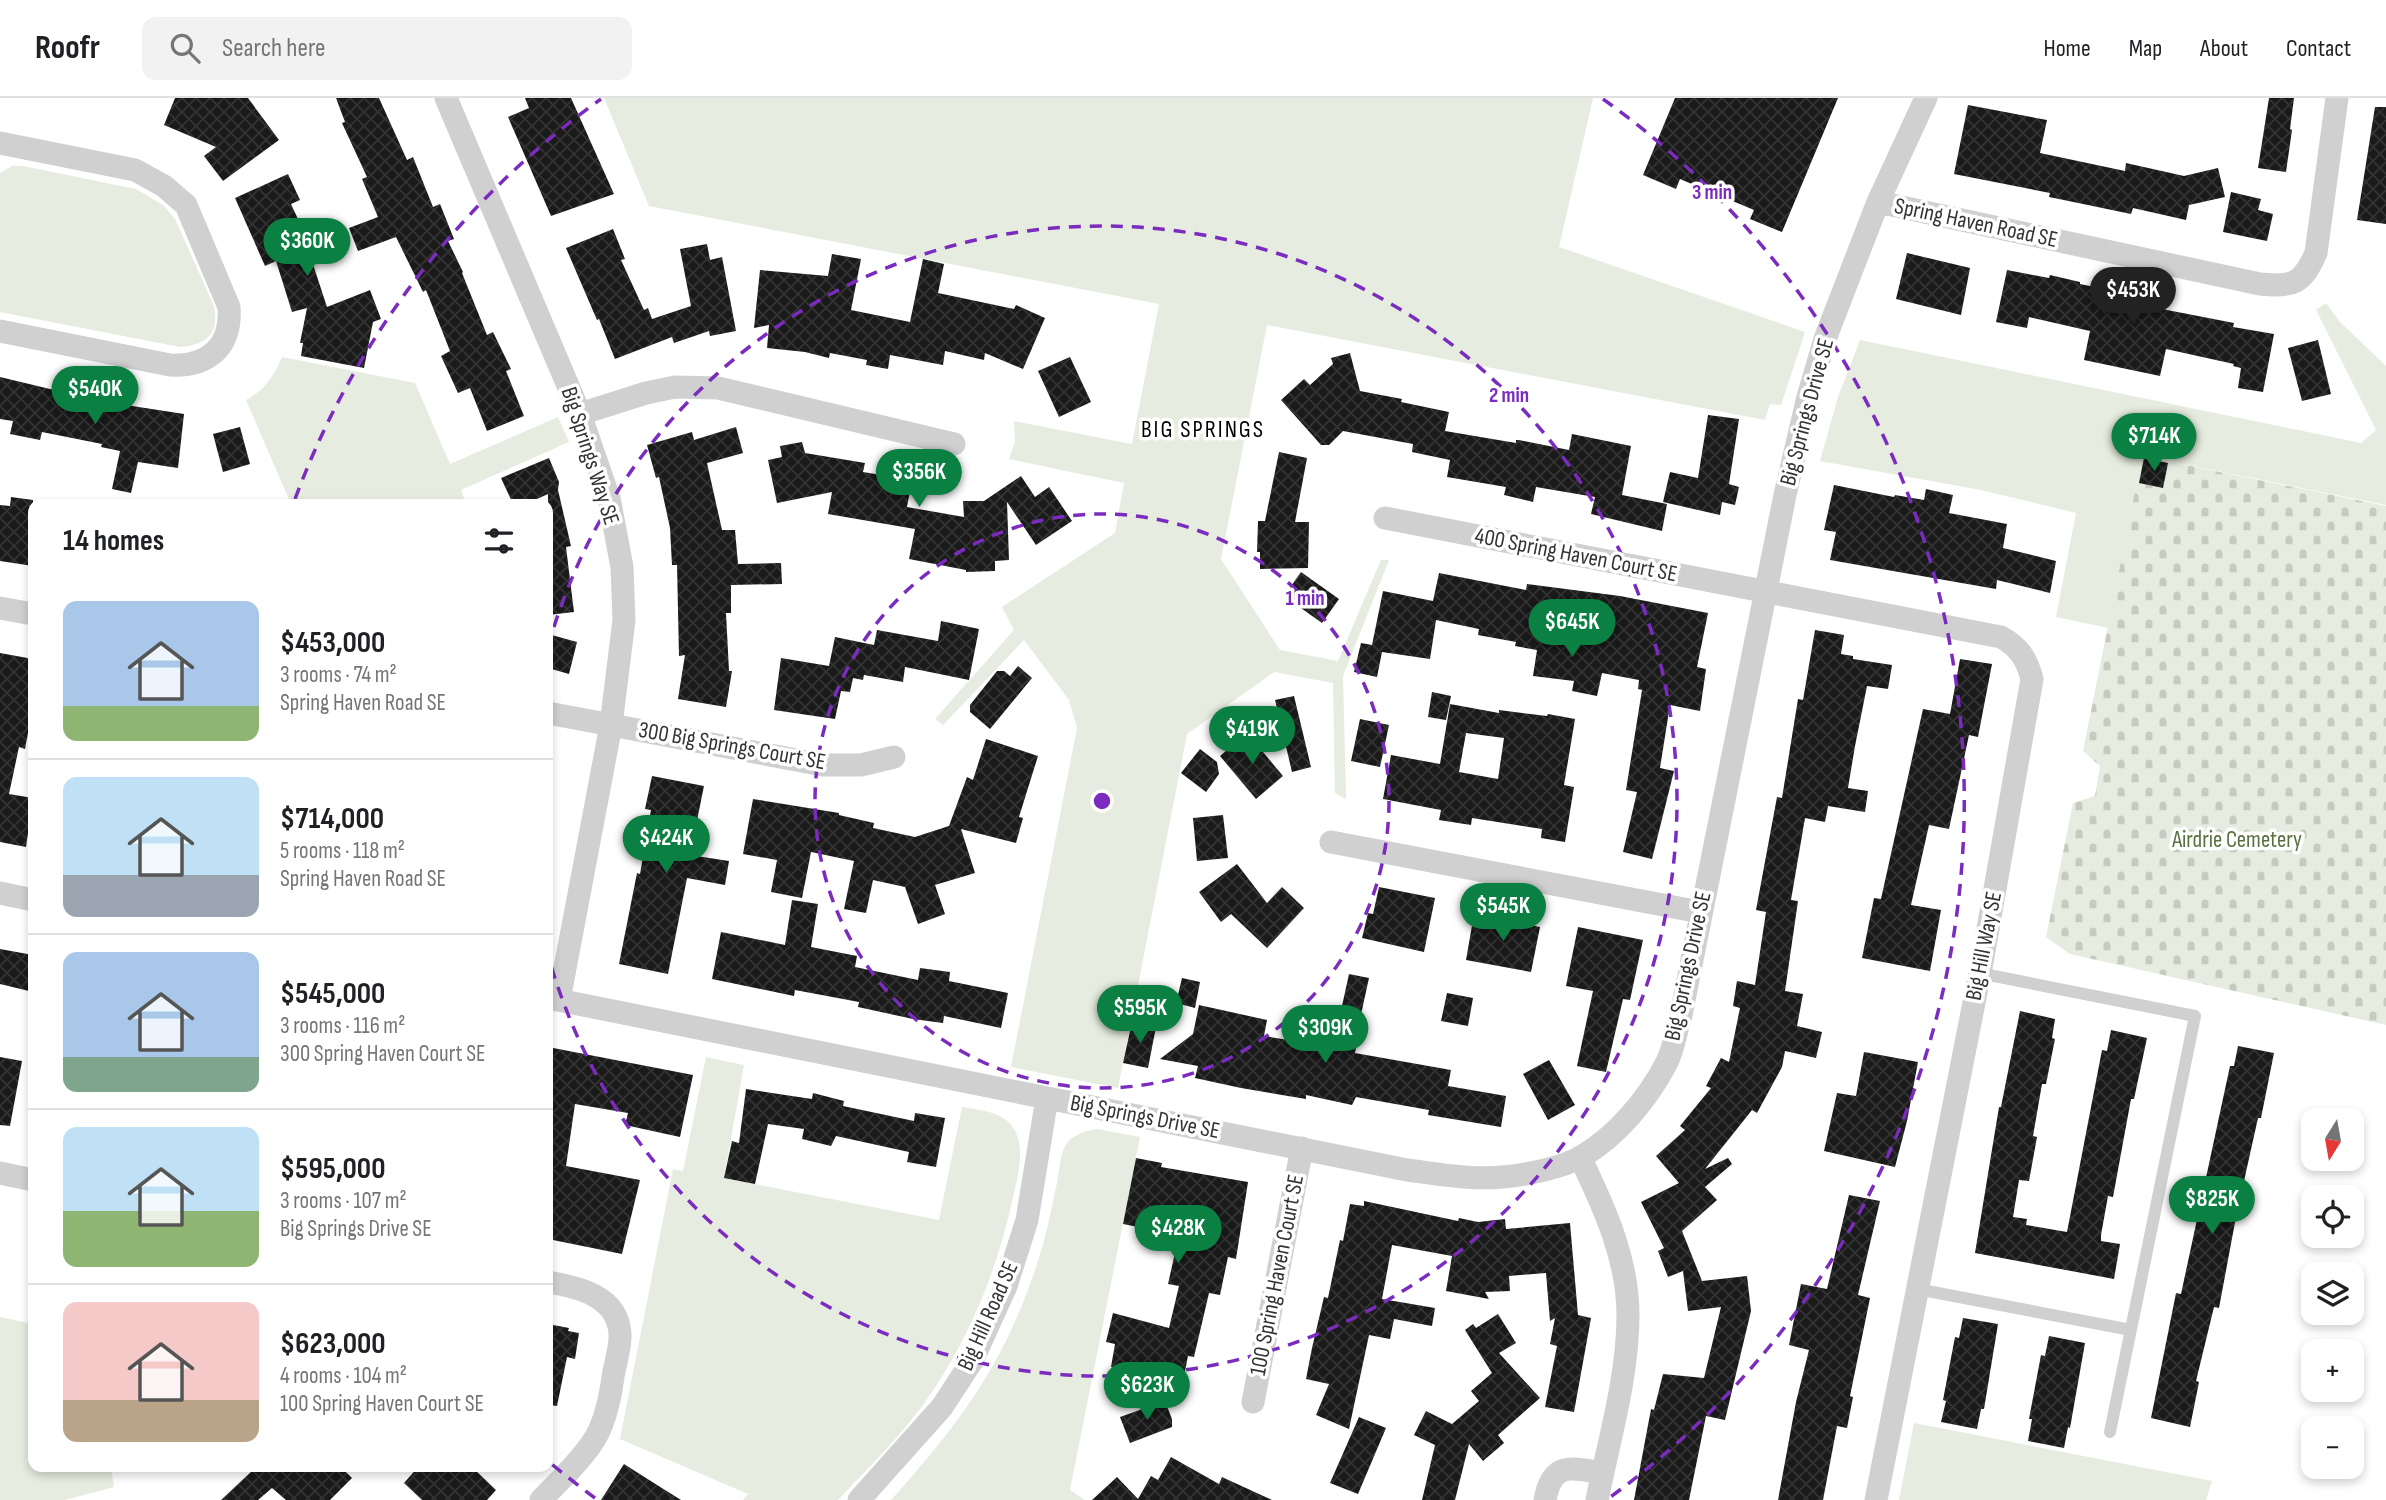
<!DOCTYPE html>
<meta charset="utf-8">
<style>
body{margin:0;font-family:"Sofia Sans Condensed",sans-serif;background:#f2f2f2;color:#202124;height:100vh;display:flex;flex-direction:column;font-size:26px;white-space:nowrap}
*{box-sizing:border-box;margin:0}
p{font-size:23px;color:#757577}
.icon{flex:none;width:38px;height:38px;fill:none;stroke:currentColor;stroke-width:2;stroke-linecap:round;stroke-linejoin:round}
.map{position:relative;flex:1;overflow:hidden}
.drawer{position:absolute;left:28px;top:401px;width:525px;height:973px;display:flex;flex-direction:column;background:#fff;border-radius:14px;box-shadow:0 4px 10px #0003}
.drawer>*{flex:none}
.needle{width:46px;rotate:191deg}
.buttons{position:absolute;left:2301px;top:1010px;display:grid;gap:14px}
.buttons a{display:grid;place-items:center;width:63px;height:63px;border-radius:14px;background:#fff;box-shadow:0 4px 10px #0003;font-size:35px}
.price{position:absolute;translate:-50% -60px;padding:0 16px;border-radius:24px;background:#0b8043;color:#fff;font-size:23px;line-height:46px;filter:drop-shadow(0 2px 4px #0008)}
.price::after{content:'';position:absolute;left:50%;top:42px;width:21px;height:16px;margin-left:-10px;background:inherit;clip-path:polygon(0 0,100% 0,50% 100%)}
.price.current{background:#222;color:#fff}
ul{padding:0;list-style:none}
li{display:flex;align-items:center;gap:21px;height:175px;padding:0 35px}
li+li{border-top:2px solid #e0e0e0}
li span{display:grid;place-items:center;flex:none;width:196px;height:140px;border-radius:14px;color:#555}
li>.icon{margin-inline-start:auto}
span .icon{width:84px;height:84px;fill:#fffc;stroke-width:1}
li b{font-size:30px}
h2{display:flex;justify-content:space-between;align-items:center;height:84px;padding:0 35px;font-size:30px}
header{display:flex;align-items:center;gap:42px;box-sizing:border-box;height:98px;padding:0 35px;background:#fff;border-bottom:2px solid #e0e0e0}
header strong{font-size:33px}
nav{display:flex;gap:38px;margin-inline-start:auto;font-size:24px}
.search{width:490px;height:63px;background:#f2f2f2;display:flex;align-items:center;gap:18px;box-sizing:border-box;padding:0 24px;border-radius:14px;color:#757577;font-size:26px}
.map>svg:first-child{display:block}
.green{fill:#e6ecdf}
.cemetery{fill:url(#cemetery-stones)}
.building{fill:url(#building-cross-hatch);fill-rule:evenodd}
.lines{fill:none;stroke-linecap:round;stroke-linejoin:round}
.lane{stroke:#d0d0d0;stroke-width:12}
.street{stroke:#d0d0d0;stroke-width:23}
.ring{fill:none;stroke:#7b2cbf;stroke-width:3.5;stroke-dasharray:12 9}
.labels{text-anchor:middle;dominant-baseline:central;stroke-width:7;stroke-linejoin:round;paint-order:stroke}
.street-label{font-size:23px;fill:#333;stroke:#fff}
.park-label{font-size:23px;fill:#56703f;stroke:#fff}
.neighbourhood-label{font-size:24px;letter-spacing:2px;fill:#000;stroke:#fff}
.centre{fill:#7b2cbf;stroke:#fff;stroke-width:3.5}
.ring-label{font-size:21px;text-anchor:middle;font-weight:bold;fill:#7b2cbf;stroke:#fff;stroke-width:7;stroke-linejoin:round;paint-order:stroke}
</style>
<header>
<strong>Roofr</strong>
<div class="search"><svg class="icon" aria-label="search" viewBox="0 0 24 24"><circle cx="10" cy="10" r="6"/><path d="M15 15l6 6"/></svg>Search here</div>
<nav><a>Home</a><a>Map</a><a>About</a><a>Contact</a></nav>
</header>
<div class="map">
<svg width="2386" height="1402" viewBox="0 0 2386 1402">
<defs>
<pattern id="cemetery-stones" width="16" height="16" patternUnits="userSpaceOnUse" patternTransform="scale(1.75)"><rect width="16" height="16" fill="#e6ecdf"/><path d="M2 7V4a2 2 0 0 1 4 0v3zM10 15v-3a2 2 0 0 1 4 0v3z" fill="#c6cbc0"/></pattern>
<pattern id="building-cross-hatch" width="8" height="8" patternUnits="userSpaceOnUse" patternTransform="scale(1.75)"><rect width="8" height="8" fill="#1a1a1a"/><path d="M0 0l8 8M0 8l8-8" fill="none" stroke="#333"/></pattern>
</defs>
<rect width="100%" height="100%" fill="#fff"/>
<path class="green" d="M604,0H1593L1559,149L1805,234L1781,307L1770,306L1765,322L1267,227L1221,461L1280,552L1338,563L1381,462H1389L1343,578L1346,701L1335,695L1333,585L1274,574L1187,636L1118,990L1011,969L1077,630L1069,602L1024,542L943,627L935,621L1014,532L1002,509L1115,435L1124,385L1009,361L1015,344L1014,323L1132,346L1159,206L649,108Z
M12,68H23L136,91L163,107L175,121L214,208C220,235 206,247 180,249L0,214V75Z
M2326,205L2339,223L2386,268V407L2142,358L2108,530L2056,519L2076,415L1981,392L1820,363L1838,299L1860,242L2361,345L2376,332L2316,212Z
M282,259L415,285L450,366L558,319L569,344L461,392L466,406H291L246,302C265,292 273,279 282,259Z
M706,959L744,967L724,1080L939,1122L962,1009C978,1012 1000,1013 1011,1027C1027,1045 1018,1078 1013,1099C997,1174 968,1244 923,1307C898,1341 866,1372 838,1402H743L748,1396L620,1341L673,1071L683,1073Z
M1097,1031L1140,1039L1070,1392L1085,1402H891C964,1321 1009,1259 1041,1153C1048,1130 1052,1108 1057,1085C1059,1073 1060,1059 1065,1048C1072,1037 1084,1033 1097,1031Z
M0,1219L33,1226V1368L111,1369L114,1389L65,1402H0Z
M1914,1325L2212,1383L2206,1402H1899Z"/>
<path class="cemetery" d="M2142,358L2386,408V927L2070,856L2046,839L2073,705L2095,698L2100,668L2083,653Z"/>
<path class="building" d="M175,0H248L279,42L223,83L204,58L216,49L164,27Z
M336,0H379L407,62L413,59L433,109L440,106L454,141L448,143L463,174L462,175L487,237L493,234L511,271L506,273L524,318L487,333L470,290L458,295L441,258L450,253L426,192L423,194L396,139L358,153L349,130L378,119L362,81L367,79L342,25L345,24Z
M525,0H571L614,96L551,118L508,19L529,10Z
M1675,0H1838L1782,134L1750,121L1754,112L1680,81L1676,91L1643,77Z
M2269,0H2294L2290,31L2292,32L2286,74L2258,70Z
M1968,7L2047,22L2040,55L2125,73L2126,65L2184,78L2218,70L2225,99L2189,107L2186,122L2133,110L2131,116L2088,107L2049,99L2050,95L1954,76Z
M2375,9H2386V126L2357,122Z
M288,76L300,102L291,106L310,147L307,148L327,209L370,192L381,221L373,224L364,270L301,258L303,245H300L307,210L292,214L276,163L265,168L235,100Z
M2231,94L2261,101L2258,112L2273,116L2267,143L2223,134Z
M613,131L625,161L621,162L644,212L648,210L652,221L691,208L680,151L707,146L710,162L722,159L736,233L710,238L709,233L674,245L672,239L615,261L599,221L597,222L566,150Z
M1907,155L1970,170L1961,217L1896,201Z
M832,156L861,161L851,212L910,224L923,161L944,166L938,195L1014,211L1016,207L1045,220L1023,271L985,255L984,262L945,253L943,267L890,257L888,271L866,267L867,262L830,255L829,260L805,254L767,250L769,227L754,230L760,172L828,178Z
M2007,172L2049,180L2050,177L2080,184V186L2163,203L2162,211L2234,225L2233,229L2274,236L2263,294L2238,290L2241,270L2233,268L2234,266L2166,251L2160,278L2084,262L2090,233L2029,219L2027,230L1996,224Z
M2318,242L2331,296L2302,303L2288,250Z
M1350,255L1360,293L1402,301L1401,304L1449,314L1445,333L1516,345V342H1519L1569,352L1572,336L1631,348L1622,397L1667,406L1662,433L1591,416L1595,399L1536,389L1533,404L1504,397L1506,389L1447,379L1450,362L1412,354L1413,346L1343,333L1329,347H1321L1281,302L1304,281L1310,287L1333,266L1331,260Z
M1070,259L1091,304L1059,319L1038,273Z
M0,279L100,303L184,316L178,370L138,364L131,395L112,391L120,353L101,349L102,346L42,334L40,342L10,336L13,323L0,321Z
M1708,317L1739,321L1729,386L1739,389L1735,407L1722,404L1720,417L1663,404L1670,374L1698,380Z
M240,329L250,366L223,374L213,336Z
M736,329L743,355L707,365L722,432H735L738,466L781,465L782,486L731,487V515H726L729,573H732L726,609L678,601L685,557L679,558L677,467H672L670,430L659,379L656,380L647,347L692,334L694,342Z
M802,344L805,355L865,365L863,374L912,382L907,409L964,419L963,403H984L1021,378L1035,399L1049,389L1072,423L1036,447L1007,404L1009,462L995,463V473L966,474V472L909,461L915,431L828,416L832,394L777,405L768,362L782,359L780,348Z
M1279,354L1307,360L1295,424H1309L1308,470L1260,471V454H1257L1258,423H1265Z
M549,360L559,384L558,392L571,448L566,449L574,514L548,517V396L526,406H513L501,380Z
M2144,360L2168,365L2163,390L2139,385Z
M1834,387L1894,399L1895,397L1924,402L1926,391L1953,397L1949,415L2007,426L2003,450L2056,463L2050,495L1997,482L1996,491L1830,462L1836,434L1824,432Z
M11,399L33,402V468L0,463V407L10,408Z
M1301,474L1339,501L1322,525L1284,498Z
M1439,475L1526,492L1527,486L1620,498L1708,515L1697,569L1706,571L1700,613L1670,607L1660,670L1674,673L1652,761L1623,754L1637,694L1626,692L1642,592L1638,591L1639,582L1602,575L1597,598L1572,593L1574,583L1533,578L1537,552L1515,548L1516,544L1478,537L1479,531L1436,522L1430,561L1382,554L1377,579L1354,574L1361,545L1372,547L1383,493L1433,503Z
M941,523L979,531L969,582L905,569L903,584L864,577L863,582L853,580L850,594L841,593L835,621L774,612L781,560L829,568L835,539L874,547L877,532L938,543Z
M1815,532L1844,537L1841,556L1853,558V561L1892,567L1888,591L1867,588L1855,648L1848,690L1868,693L1865,714L1828,708L1825,724L1805,720L1791,802L1798,803L1785,893L1803,896L1797,928L1822,934L1816,960L1785,953L1782,969L1757,1015L1752,1012L1705,1071L1728,1060L1732,1066L1705,1089L1717,1102L1682,1133L1702,1183L1747,1178L1751,1213L1725,1322L1706,1318L1689,1402H1634L1651,1311L1654,1312L1663,1276L1704,1280L1721,1209L1688,1213L1683,1173L1668,1179L1658,1153L1664,1150L1641,1104L1679,1085L1656,1058L1685,1032L1680,1028L1711,990L1706,988L1721,960L1729,964L1740,910L1733,908L1737,883L1755,887L1766,814L1756,812L1777,699L1782,700L1798,601L1803,602Z
M548,536L577,544L569,576L548,570Z
M0,555L33,561V608L25,651L19,649L9,696L33,700L26,749L0,744Z
M1960,561L1992,566L1978,639L1969,637L1949,731L1929,727L1911,807L1941,812L1930,873L1862,860L1874,800L1881,801L1923,611L1950,616Z
M1018,568L1032,580L990,631L970,614V607L997,573H1004L1010,578Z
M1432,594L1451,598L1446,622L1428,619Z
M1294,598L1311,669L1292,674L1275,602Z
M1450,606L1499,615V612L1547,618L1548,616L1575,621L1564,687L1574,689L1565,744L1541,740L1542,731L1472,720L1471,727L1439,722L1441,712L1383,701L1391,657L1440,666ZM1466,635L1504,640L1498,681L1459,674Z
M1360,621L1389,627L1380,669L1351,663Z
M1247,635L1283,678L1256,701L1220,658Z
M986,641L1038,658L1019,719L1023,720L1016,745L961,731L975,775L935,787L945,816L918,826L905,789L873,782L866,815L844,811L854,763L811,754L802,800L771,794L777,762L743,756L753,701L839,715V717L874,725L873,730L915,739L949,728L967,679L973,682Z
M1200,651L1217,664L1219,676L1206,694L1181,675Z
M652,678L704,688L690,757L729,763L725,787L687,780L668,876L619,866L637,775L640,776L651,712L645,711Z
M1223,717L1228,760L1197,763L1193,720Z
M1237,766L1267,805L1282,789L1304,810L1267,850L1231,816L1221,824L1199,794Z
M1379,789L1435,800L1424,854L1362,840L1368,815L1373,816Z
M792,802L818,806L811,849L857,858L855,869L918,882L920,870L950,874L949,883L1008,895L1001,930L944,918L943,925L913,921L858,909L859,904L795,892L794,898L712,881L721,834L785,847Z
M1474,816L1540,829L1531,874L1466,862Z
M1578,829L1643,842L1630,902L1623,901L1606,974L1577,968L1593,893L1566,888Z
M0,851L33,857V894L0,886Z
M1349,876L1369,880L1355,944L1357,945L1355,955L1451,972L1448,988L1506,998L1501,1029L1428,1017L1429,1012L1356,999L1352,1007L1306,997V1001L1241,990L1195,980L1198,968L1160,961L1193,936L1199,907L1267,922L1264,938L1325,948L1327,938L1335,940Z
M1182,880L1200,884L1195,910L1176,905Z
M1447,895L1473,900L1468,928L1441,923Z
M2020,913L2055,921L2052,940L2055,941L2046,986H2042L2033,1038L2037,1039L2029,1083L2019,1082L2013,1119L2027,1121L2026,1127L2067,1134L2102,952L2107,953L2111,932L2147,940L2134,1001H2131L2113,1099L2108,1098L2101,1137V1143L2120,1146L2114,1181L1975,1155L1999,1009H2001Z
M1132,924L1156,929L1148,970L1123,965Z
M2238,948L2274,955L2261,1020H2258L2236,1119L2219,1210L2214,1209L2196,1283L2199,1284L2190,1329L2151,1320L2176,1195L2181,1196L2230,968H2234Z
M548,949L693,977L680,1039L625,1027L628,1015L575,1006L566,1068L640,1082L622,1156L548,1141V1010L552,981L548,980Z
M1864,954L1918,964L1907,1023L1895,1069L1824,1053L1837,995L1856,998Z
M0,959L22,963L10,1028L0,1027Z
M1549,962L1575,1007L1548,1022L1523,976Z
M746,991L812,1001L813,995L844,1003L843,1008L914,1023L915,1015L945,1020L936,1069L907,1064L909,1054L836,1038L831,1048L802,1041L804,1031L768,1026L755,1086L724,1080L732,1043L739,1045Z
M1136,1060L1162,1065L1161,1069L1248,1084L1236,1161L1228,1159L1220,1197L1209,1195L1194,1259L1188,1258L1183,1283L1156,1277L1162,1295L1120,1285L1123,1271L1111,1269L1115,1246L1106,1244L1113,1215L1169,1230L1179,1188L1168,1186L1179,1137L1123,1126Z
M1849,1097L1880,1103L1858,1197L1870,1200L1850,1298L1853,1299L1847,1330L1837,1328L1823,1402H1778L1796,1304L1809,1252L1789,1247L1801,1186L1827,1191Z
M1364,1103L1458,1123L1459,1120L1478,1124L1505,1121L1506,1131L1570,1125L1578,1217L1591,1220L1574,1314L1545,1309L1557,1248L1550,1246L1555,1220L1550,1223L1546,1175L1509,1178L1510,1193L1485,1194L1489,1201L1446,1193L1452,1158L1392,1147L1382,1201L1435,1210L1432,1228L1394,1221L1390,1241L1369,1237L1349,1331L1316,1317L1329,1286L1306,1281L1312,1250L1324,1199L1328,1200L1340,1142L1343,1143L1350,1106L1364,1108Z
M1498,1216L1516,1245L1499,1255L1540,1300L1498,1337L1504,1345L1483,1363L1469,1346L1455,1402H1422L1435,1347L1414,1337L1426,1313L1452,1326L1479,1303L1471,1293L1492,1275L1465,1232L1473,1226L1476,1230Z
M1963,1220L1998,1226L1984,1311H1981L1977,1331L1941,1324L1946,1303L1943,1302L1955,1239L1959,1240Z
M548,1226L569,1230L568,1233L579,1235L575,1261L567,1259L557,1308L548,1307Z
M2049,1238L2085,1245L2070,1330L2068,1329L2064,1350L2028,1343L2032,1321H2029L2041,1257L2045,1258Z
M1165,1303L1172,1321V1329L1130,1345L1120,1319Z
M1359,1319L1386,1330L1358,1396L1330,1385Z
M1171,1359L1219,1386L1222,1379L1272,1402H1092L1117,1379L1138,1401L1151,1378L1158,1382Z
M624,1366L646,1380L681,1402H601Z
M249,1368H340L352,1380L330,1402H286L272,1390L258,1402H221L253,1372Z
M419,1368H471L496,1392L487,1402H422L404,1385Z"/>
<g class="lines">
<path class="lane" d="M1979,875L2195,918L2110,1334
M1917,1191L2131,1232"/>
<path class="street" d="M446,0L580,316L609,400L622,469L624,522L611,627L559,902
M0,45L135,72L164,88L186,107L229,209C232,249 208,269 170,267L0,233
M1878,104L2260,186C2294,189 2302,186 2316,155L2337,0
M580,316L646,295L675,289L718,290L954,346
M1385,420L2001,539C2019,549 2027,561 2032,581L1983,859L1876,1402
M0,510L33,516
M548,615L823,667H861L894,659
M1331,744L1700,814
M0,795L33,802
M548,900L1407,1072C1439,1076 1471,1082 1503,1079C1526,1077 1561,1070 1581,1059C1617,1038 1648,1001 1667,964C1674,950 1676,932 1681,917L1785,397L1808,299L1825,241L1878,104L1926,0
M1580,1059C1604,1109 1628,1161 1628,1217C1628,1279 1609,1342 1597,1402
M0,1075L33,1082
M1253,1304L1302,1050
M541,1402C558,1384 578,1366 592,1345C605,1327 610,1301 613,1279C615,1265 621,1249 620,1236C618,1198 578,1189 548,1184
M859,1402L942,1309L972,1263L1006,1188L1027,1122L1047,1000
M1545,1402C1552,1364 1570,1369 1602,1375"/>
</g>
<g class="ring">
<circle cx="1102" cy="703" r="287"/>
<path d="M548 549A575 575 0 1 1 548 857"/>
<path d="M595 1400A862 862 0 0 1 548 1363M295 401A862 862 0 0 1 601 1M1603 1A862 862 0 0 1 1609 1400"/>
</g>
<g class="labels">
<g class="street-label">
<text transform="translate(1976 125) rotate(12)">Spring Haven Road SE</text>
<text transform="translate(1807 314) rotate(-75)">Big Springs Drive SE</text>
<text transform="translate(590 358) rotate(72)">Big Springs Way SE</text>
<text transform="translate(1576 457) rotate(11)">400 Spring Haven Court SE</text>
<text transform="translate(732 648) rotate(10)">300 Big Springs Court SE</text>
<text transform="translate(1984 848) rotate(-79)">Big Hill Way SE</text>
<text transform="translate(1688 868) rotate(-78)">Big Springs Drive SE</text>
<text transform="translate(1145 1019) rotate(11)">Big Springs Drive SE</text>
<text transform="translate(1277 1177) rotate(-79)">100 Spring Haven Court SE</text>
<text transform="translate(988 1218) rotate(-66)">Big Hill Road SE</text>
</g>
<g class="park-label">
<text x="2237" y="742">Airdrie Cemetery</text>
</g>
<g class="neighbourhood-label">
<text x="1203" y="331">BIG SPRINGS</text>
</g>
</g>
<circle cx="1102" cy="703" r="10" class="centre"/>
<g class="ring-label">
<text x="1712" y="101">3 min</text>
<text x="1509" y="304">2 min</text>
<text x="1305" y="507">1 min</text>
</g>
</svg>
<div class="buttons">
<a><svg class="needle" viewBox="-14 -14 28 28"><path d="M0-13l5 13h-10z" fill="#e53935"/><path d="M0 13l5-13h-10z" fill="#757577"/></svg></a>
<a><svg class="icon" aria-label="locate" viewBox="0 0 24 24"><circle cx="12" cy="12" r="6"/><path d="M12 2v4M12 18v4M2 12h4M18 12h4"/></svg></a>
<a><svg class="icon" aria-label="layers" viewBox="0 0 24 24"><path d="M12 4l9 5-9 5-9-5zM3 14l9 5 9-5"/></svg></a>
<a>+</a>
<a>−</a>
</div>
<b class="price" style="left:307px;top:180px">$360K</b>
<b class="price current" style="left:2133px;top:229px">$453K</b>
<b class="price" style="left:95px;top:328px">$540K</b>
<b class="price" style="left:2154px;top:375px">$714K</b>
<b class="price" style="left:919px;top:411px">$356K</b>
<b class="price" style="left:1572px;top:561px">$645K</b>
<b class="price" style="left:1252px;top:668px">$419K</b>
<b class="price" style="left:666px;top:777px">$424K</b>
<b class="price" style="left:1503px;top:845px">$545K</b>
<b class="price" style="left:1140px;top:947px">$595K</b>
<b class="price" style="left:1325px;top:967px">$309K</b>
<b class="price" style="left:2212px;top:1138px">$825K</b>
<b class="price" style="left:1178px;top:1167px">$428K</b>
<b class="price" style="left:1147px;top:1324px">$623K</b>
<section class="drawer">
<h2>14 homes<svg class="icon" aria-label="filters" viewBox="0 0 24 24"><path d="M4 7h16M4 17h16"/><circle cx="9" cy="7" r="2"/><circle cx="15" cy="17" r="2"/></svg></h2>
<ul>
<li><span style="background:linear-gradient(#a9c7e8 75%,#8fb573 0)"><svg class="icon" aria-label="home" viewBox="0 0 24 24"><path d="M3 11l9-7 9 7M6 9v11h12V9"/></svg></span><div><b>$453,000</b><p>3 rooms · 74 m²</p><p>Spring Haven Road SE</p></div></li>
<li><span style="background:linear-gradient(#bfe0f5 70%,#9aa5b1 0)"><svg class="icon" aria-label="home" viewBox="0 0 24 24"><path d="M3 11l9-7 9 7M6 9v11h12V9"/></svg></span><div><b>$714,000</b><p>5 rooms · 118 m²</p><p>Spring Haven Road SE</p></div></li>
<li><span style="background:linear-gradient(#a9c7e8 75%,#7fa58c 0)"><svg class="icon" aria-label="home" viewBox="0 0 24 24"><path d="M3 11l9-7 9 7M6 9v11h12V9"/></svg></span><div><b>$545,000</b><p>3 rooms · 116 m²</p><p>300 Spring Haven Court SE</p></div></li>
<li><span style="background:linear-gradient(#bfe0f5 60%,#8fb573 0)"><svg class="icon" aria-label="home" viewBox="0 0 24 24"><path d="M3 11l9-7 9 7M6 9v11h12V9"/></svg></span><div><b>$595,000</b><p>3 rooms · 107 m²</p><p>Big Springs Drive SE</p></div></li>
<li><span style="background:linear-gradient(#f6c9c9 70%,#b9a48a 0)"><svg class="icon" aria-label="home" viewBox="0 0 24 24"><path d="M3 11l9-7 9 7M6 9v11h12V9"/></svg></span><div><b>$623,000</b><p>4 rooms · 104 m²</p><p>100 Spring Haven Court SE</p></div></li>
</ul>
</section>
</div>
